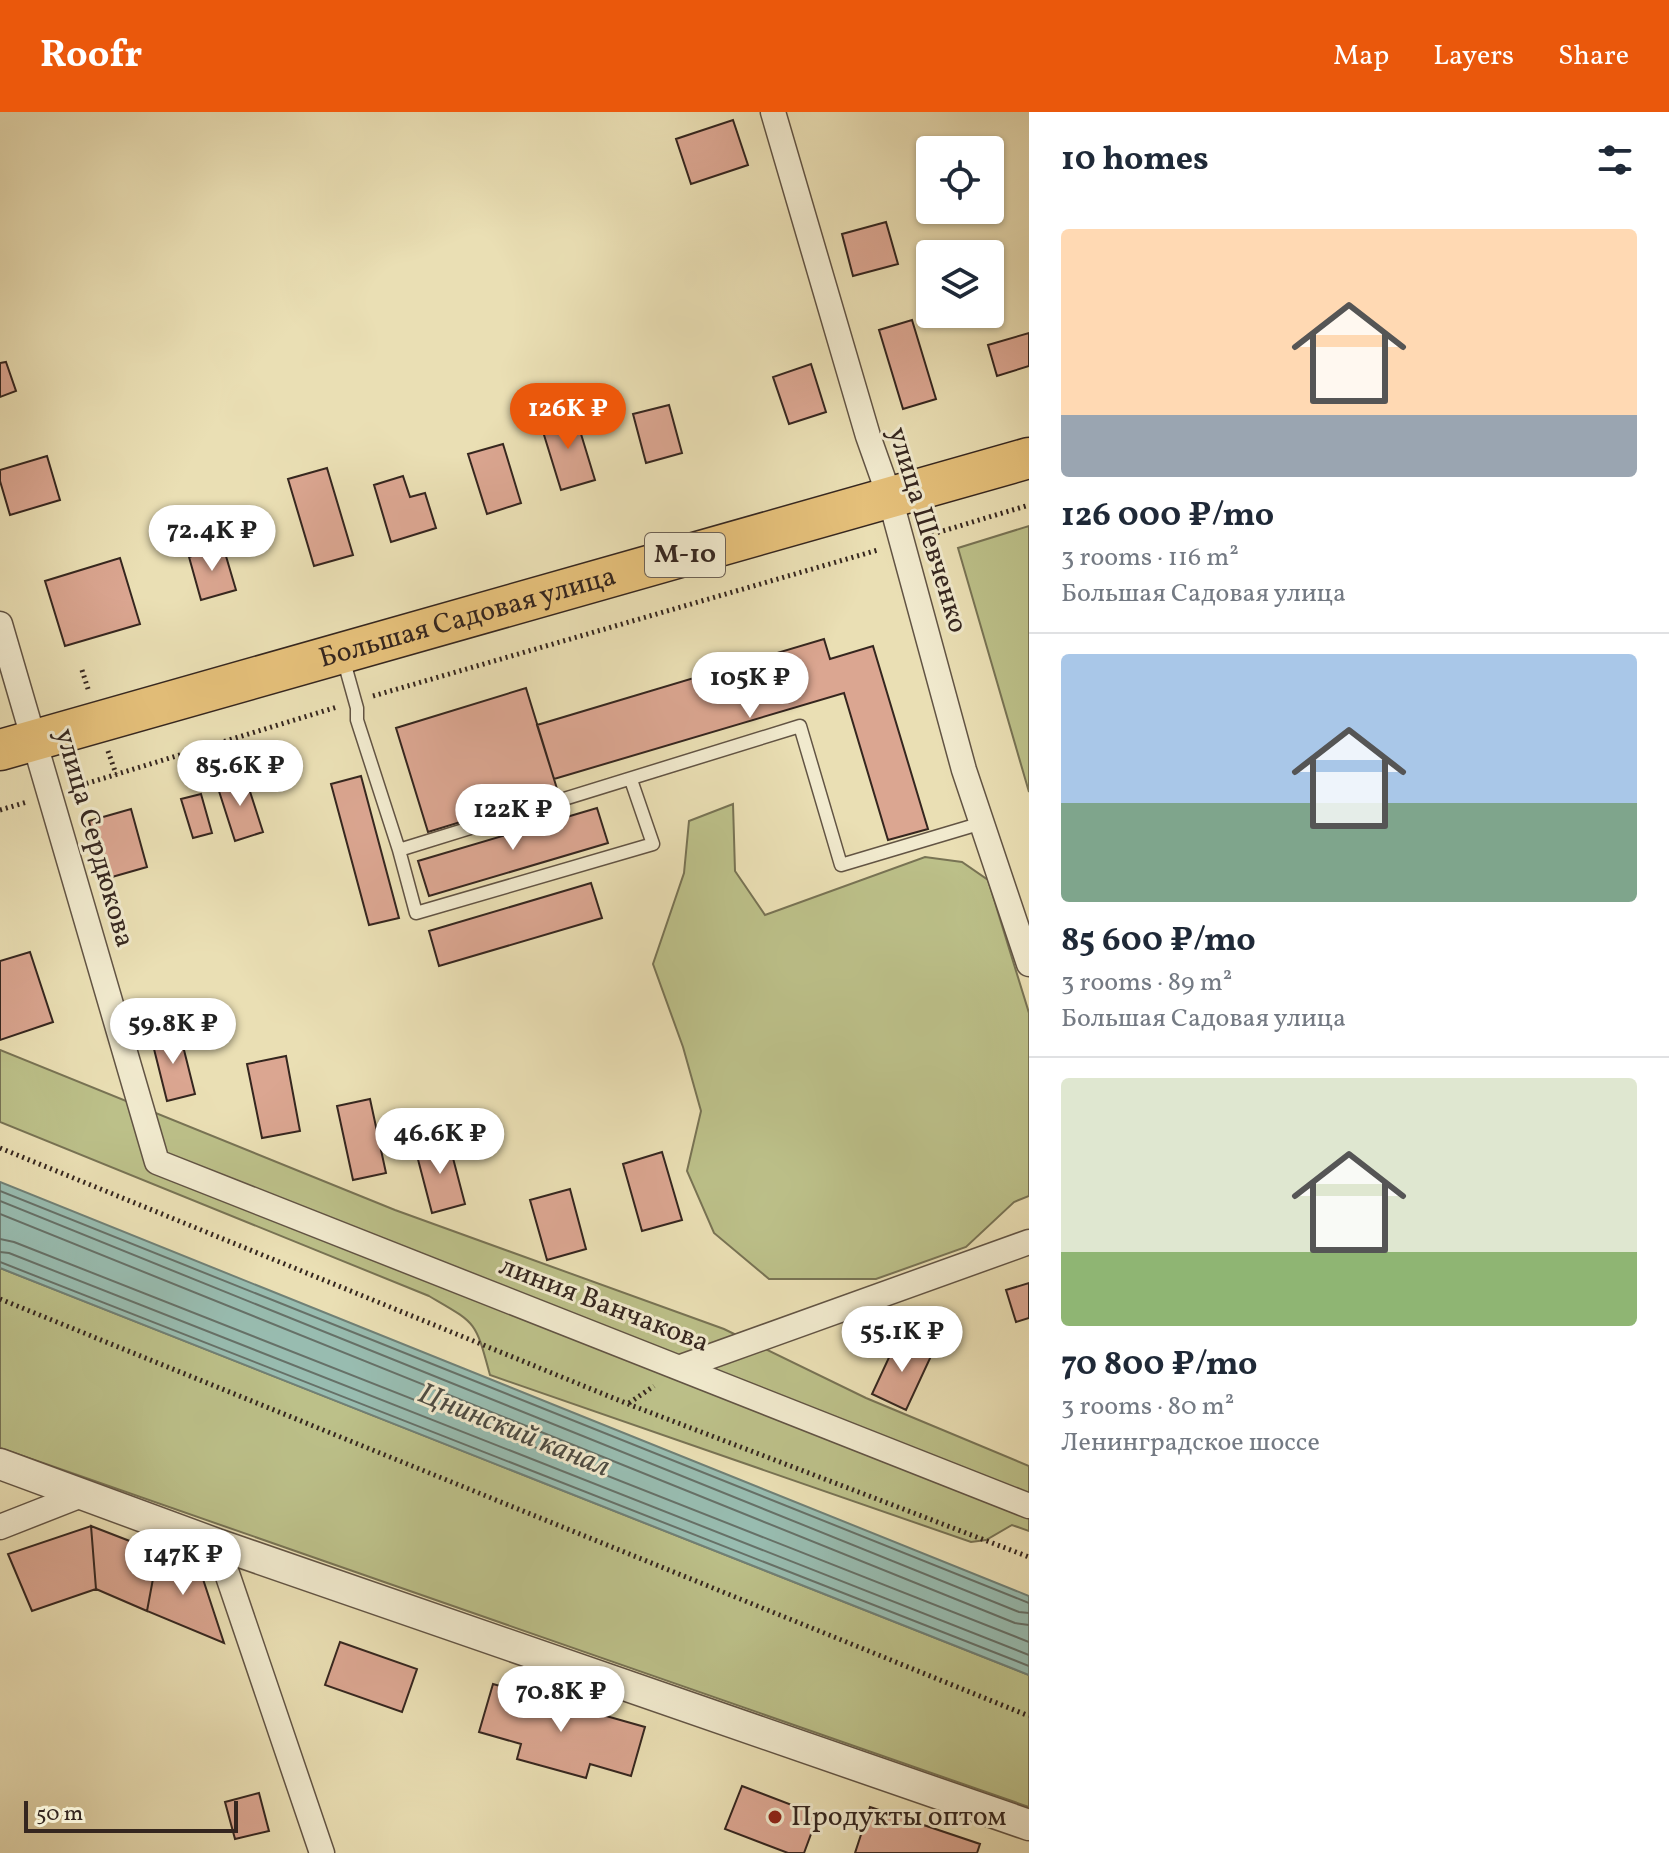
<!DOCTYPE html>
<meta charset="utf-8">
<style>
body{margin:0;font-family:Vollkorn,serif;background:#f6f6f7;color:#1f2937;height:100vh;display:flex;flex-direction:column;font-size:30px;white-space:nowrap}
*{box-sizing:border-box;margin:0}
p{font-size:26px;color:#747a83}
.icon{flex:none;width:44px;height:44px;fill:none;stroke:currentColor;stroke-width:2;stroke-linecap:round;stroke-linejoin:round}
.map{position:relative;flex:1;overflow:hidden}
.side{display:flex;flex-direction:column;background:#fff;width:640px}
.side>*{flex:none}
.fabs{position:absolute;left:916px;top:24px;display:grid;gap:16px}
.fabs a{display:grid;place-items:center;width:88px;height:88px;border-radius:8px;background:#fff;box-shadow:0 2px 6px #0004;font-size:40px}
.scale{position:absolute;left:24px;bottom:20px;width:214px;box-sizing:border-box;padding-left:8px;border:4px solid #35261f;border-top:0;font-size:22px;line-height:28px;white-space:nowrap;color:#35261f;-webkit-text-stroke:6px #f1eace;paint-order:stroke}
.price{position:absolute;translate:-50% -68px;padding:0 18px;border-radius:28px;background:#fff;color:#222;font-size:26px;line-height:52px;filter:drop-shadow(0 2px 4px #0008)}
.price::after{content:'';position:absolute;left:50%;top:48px;width:24px;height:18px;margin-left:-12px;background:inherit;clip-path:polygon(0 0,100% 0,50% 100%)}
.price.current{background:#ea580c;color:#fff}
ul{padding:0;list-style:none}
li{display:grid;align-content:center;gap:16px;height:424px;padding:0 32px}
li+li{border-top:2px solid #e0e1e3}
li span{display:grid;place-items:center;height:248px;border-radius:8px;color:#555}
li>.icon{margin-inline-start:auto}
span .icon{width:144px;height:144px;fill:#fffc;stroke-width:1}
li b{font-size:34px}
h2{display:flex;justify-content:space-between;align-items:center;height:96px;padding:0 32px;font-size:34px}
header{display:flex;align-items:center;gap:48px;box-sizing:border-box;height:112px;padding:0 40px;background:#ea580c;color:#fff}
header strong{font-size:38px}
nav{display:flex;gap:44px;margin-inline-start:auto;font-size:28px}
main{display:flex;flex:1;min-height:0}
.map>svg:first-child{display:block}
.green{fill:#bcc089;stroke:#787354;stroke-width:2}
.water{fill:#98bcb0;stroke:#708076;stroke-width:2}
.lines{fill:none;stroke-linecap:round;stroke-linejoin:round}
.shore{stroke:#667168;stroke-width:2}
.building{fill:#dba691;stroke:#35261f;stroke-width:2}
.service-casing{stroke:#625444;stroke-width:15}
.minor-casing{stroke:#625444;stroke-width:27}
.tertiary-casing{stroke:#625444;stroke-width:33}
.trunk-casing{stroke:#35261f;stroke-width:43}
.path{stroke:#35261f;stroke-width:5;stroke-dasharray:2 4;stroke-linecap:butt}
.service{stroke:#f1eace;stroke-width:12}
.minor{stroke:#f1eace;stroke-width:24}
.tertiary{stroke:#f1eace;stroke-width:30}
.trunk{stroke:#e5c07a;stroke-width:40}
.poi-dot{fill:#8f2418;stroke:#f1eace;stroke-width:3}
.labels{text-anchor:middle;dominant-baseline:central;stroke-width:6;stroke-linejoin:round;paint-order:stroke}
.shield{fill:#f1eace;stroke:#6d6154;stroke-width:2}
.shield-label{font-size:26px;font-weight:bold;fill:#35261f}
.street-label{font-size:28px;fill:#35261f;stroke:#f1eace}
.poi-label{font-size:28px;fill:#35261f;stroke:#f1eace;text-anchor:start}
.water-label{font-size:30px;font-style:italic;fill:#4e4c43;stroke:#f1eace}
</style>
<header>
<strong>Roofr</strong>
<nav><a>Map</a><a>Layers</a><a>Share</a></nav>
</header>
<main>
<div class="map">
<svg width="1029" height="1741" viewBox="0 0 1029 1741">
<rect width="100%" height="100%" fill="#eadfb4"/>
<filter id="stains"><feTurbulence type="fractalNoise" baseFrequency=".0025" numOctaves="4"/><feColorMatrix values="0 0 0 0 .2 0 0 0 0 .09 0 0 0 0 .02 0 0 0 .5 -.17"/></filter>
<radialGradient id="worn" r=".72"><stop offset=".6" stop-color="#630" stop-opacity="0"/><stop offset="1" stop-color="#630" stop-opacity=".3"/></radialGradient>
<path class="green" d="M1029,414V680L958,436Z
M733,692L735,759L765,803L925,745L962,750L988,768L1029,901V1084L1014,1090L966,1135L876,1167H769L714,1121L687,1059L701,999L683,935L653,852L684,761L689,709Z
M0,938L395,1098L724,1217L866,1286L1029,1354V1419L1012,1413L986,1428L971,1430L490,1263C475,1208 477,1212 429,1184L0,1010Z
M0,1156L1029,1563V1695L0,1336Z"/>
<path class="water" d="M0,1070L1029,1484V1563L0,1156Z"/>
<g class="lines">
<path class="shore" d="M0,1079L1029,1491
M0,1089L1019,1500L1029,1501
M0,1102L1015,1511L1029,1513
M0,1127L14,1130L1029,1530
M0,1140L9,1141L1029,1543
M0,1150L1029,1554"/>
</g>
<path class="building" d="M733,8L748,53L691,72L676,27Z
M886,110L898,152L853,164L842,122Z
M912,208L936,287L903,297L879,218Z
M1029,221V254L997,264L988,233Z
M6,250L16,279L0,285V251Z
M811,252L826,300L789,312L773,265Z
M669,293L682,341L646,351L633,302Z
M574,299L595,368L561,378L540,310Z
M503,332L521,391L487,402L468,342Z
M47,344L60,388L10,403L0,369V358Z
M327,356L353,443L314,454L288,367Z
M403,364L410,385L425,381L436,416L391,430L374,373Z
M223,434L236,478L201,488L189,445Z
M120,446L140,512L65,534L45,469Z
M824,527L830,547L873,534L928,717L888,728L844,581L554,667L537,613Z
M526,576L558,680L428,720L396,616Z
M245,664L263,720L235,729L217,673Z
M361,664L399,806L369,813L331,672Z
M201,682L212,721L193,726L181,687Z
M597,696L608,731L429,784L418,749Z
M131,697L147,755L105,767L89,709Z
M591,771L602,806L439,854L429,819Z
M30,840L53,910L0,928V849Z
M179,918L195,982L167,989L151,925Z
M286,944L300,1019L262,1026L247,952Z
M370,987L386,1061L353,1068L337,994Z
M448,1027L465,1092L432,1101L415,1036Z
M662,1040L682,1108L642,1119L623,1052Z
M570,1077L586,1137L547,1148L530,1088Z
M1029,1171V1206L1016,1210L1006,1178Z
M898,1226L932,1242L906,1298L872,1282Z
M91,1414L158,1440L147,1499L96,1477Z
M91,1414L96,1477L32,1499L8,1442Z
M158,1440L200,1458L224,1531L147,1499Z
M340,1530L417,1557L402,1600L325,1573Z
M493,1572L645,1615L631,1664L590,1652L586,1666L517,1647L521,1632L479,1620Z
M742,1674L818,1703L804,1741H788L725,1717Z
M259,1681L269,1719L235,1727L225,1690Z
M870,1695L980,1732L977,1741H855Z"/>
<g class="lines">
<g class="service-casing">
<path id="service" d="M343,546L357,596V608L399,738L800,614L841,753L982,711
M399,738L416,801L653,732L631,668"/>
</g>
<g class="minor-casing">
<path id="minor" d="M773,0L868,324L890,386L964,658L1029,852
M0,512L157,1050L1029,1394
M681,1255L1029,1130
M0,1415L84,1382
M217,1432L322,1741"/>
</g>
<g class="tertiary-casing">
<path id="tertiary" d="M0,1352L217,1432L1029,1713"/>
</g>
<g class="trunk-casing">
<g id="trunk">
<path id="s1" d="M0,638L1029,346"/>
</g>
</g>
<path class="path" d="M926,424L1029,393
M82,558L89,580
M373,584L878,438
M108,639L116,662
M75,675L337,595
M0,698L27,690
M0,1036L628,1292L1029,1445
M0,1187L1029,1604
M629,1291L654,1274"/>
<use href="#service" class="service"/>
<use href="#minor" class="minor"/>
<use href="#tertiary" class="tertiary"/>
<use href="#trunk" class="trunk"/>
</g>
<circle class="poi-dot" cx="775" cy="1705" r="8"/>
<g class="labels">
<rect class="shield" x="645" y="421" width="80" height="44" rx="6"/>
<g class="shield-label">
<text x="685" y="443">М-10</text>
</g>
<g class="street-label">
<text transform="translate(927 418) rotate(73)">улица Шевченко</text>
<text stroke="none"><textPath href="#s1" startOffset="486">Большая Садовая улица</textPath></text>
<text transform="translate(94 726) rotate(74)">улица Сердюкова</text>
<text transform="translate(604 1193) rotate(21)">линия Ванчакова</text>
</g>
<g class="poi-label">
<text x="791" y="1705">Продукты оптом</text>
</g>
<g class="water-label">
<text transform="translate(514 1319) rotate(22)">Цнинский канал</text>
</g>
</g>
<rect width="100%" height="100%" filter="url(#stains)"/>
<rect width="100%" height="100%" fill="url(#worn)"/>
</svg>
<div class="fabs">
<a><svg class="icon" aria-label="locate" viewBox="0 0 24 24"><circle cx="12" cy="12" r="6"/><path d="M12 2v4M12 18v4M2 12h4M18 12h4"/></svg></a>
<a><svg class="icon" aria-label="layers" viewBox="0 0 24 24"><path d="M12 4l9 5-9 5-9-5zM3 14l9 5 9-5"/></svg></a>
</div>
<div class="scale">50 m</div>
<b class="price current" style="left:568px;top:339px">126K ₽</b>
<b class="price" style="left:212px;top:461px">72.4K ₽</b>
<b class="price" style="left:750px;top:608px">105K ₽</b>
<b class="price" style="left:240px;top:696px">85.6K ₽</b>
<b class="price" style="left:513px;top:740px">122K ₽</b>
<b class="price" style="left:173px;top:954px">59.8K ₽</b>
<b class="price" style="left:440px;top:1064px">46.6K ₽</b>
<b class="price" style="left:902px;top:1262px">55.1K ₽</b>
<b class="price" style="left:183px;top:1485px">147K ₽</b>
<b class="price" style="left:561px;top:1622px">70.8K ₽</b>
</div>
<section class="side">
<h2>10 homes<svg class="icon" aria-label="filters" viewBox="0 0 24 24"><path d="M4 7h16M4 17h16"/><circle cx="9" cy="7" r="2"/><circle cx="15" cy="17" r="2"/></svg></h2>
<ul>
<li><span style="background:linear-gradient(#ffd9b3 75%,#9aa5b1 0)"><svg class="icon" aria-label="home" viewBox="0 0 24 24"><path d="M3 11l9-7 9 7M6 9v11h12V9"/></svg></span><div><b>126 000 ₽/mo</b><p>3 rooms · 116 m²</p><p>Большая Садовая улица</p></div></li>
<li><span style="background:linear-gradient(#a9c7e8 60%,#7fa58c 0)"><svg class="icon" aria-label="home" viewBox="0 0 24 24"><path d="M3 11l9-7 9 7M6 9v11h12V9"/></svg></span><div><b>85 600 ₽/mo</b><p>3 rooms · 89 m²</p><p>Большая Садовая улица</p></div></li>
<li><span style="background:linear-gradient(#dfe7d0 70%,#8fb573 0)"><svg class="icon" aria-label="home" viewBox="0 0 24 24"><path d="M3 11l9-7 9 7M6 9v11h12V9"/></svg></span><div><b>70 800 ₽/mo</b><p>3 rooms · 80 m²</p><p>Ленинградское шоссе</p></div></li>
</ul>
</section>
</main>
